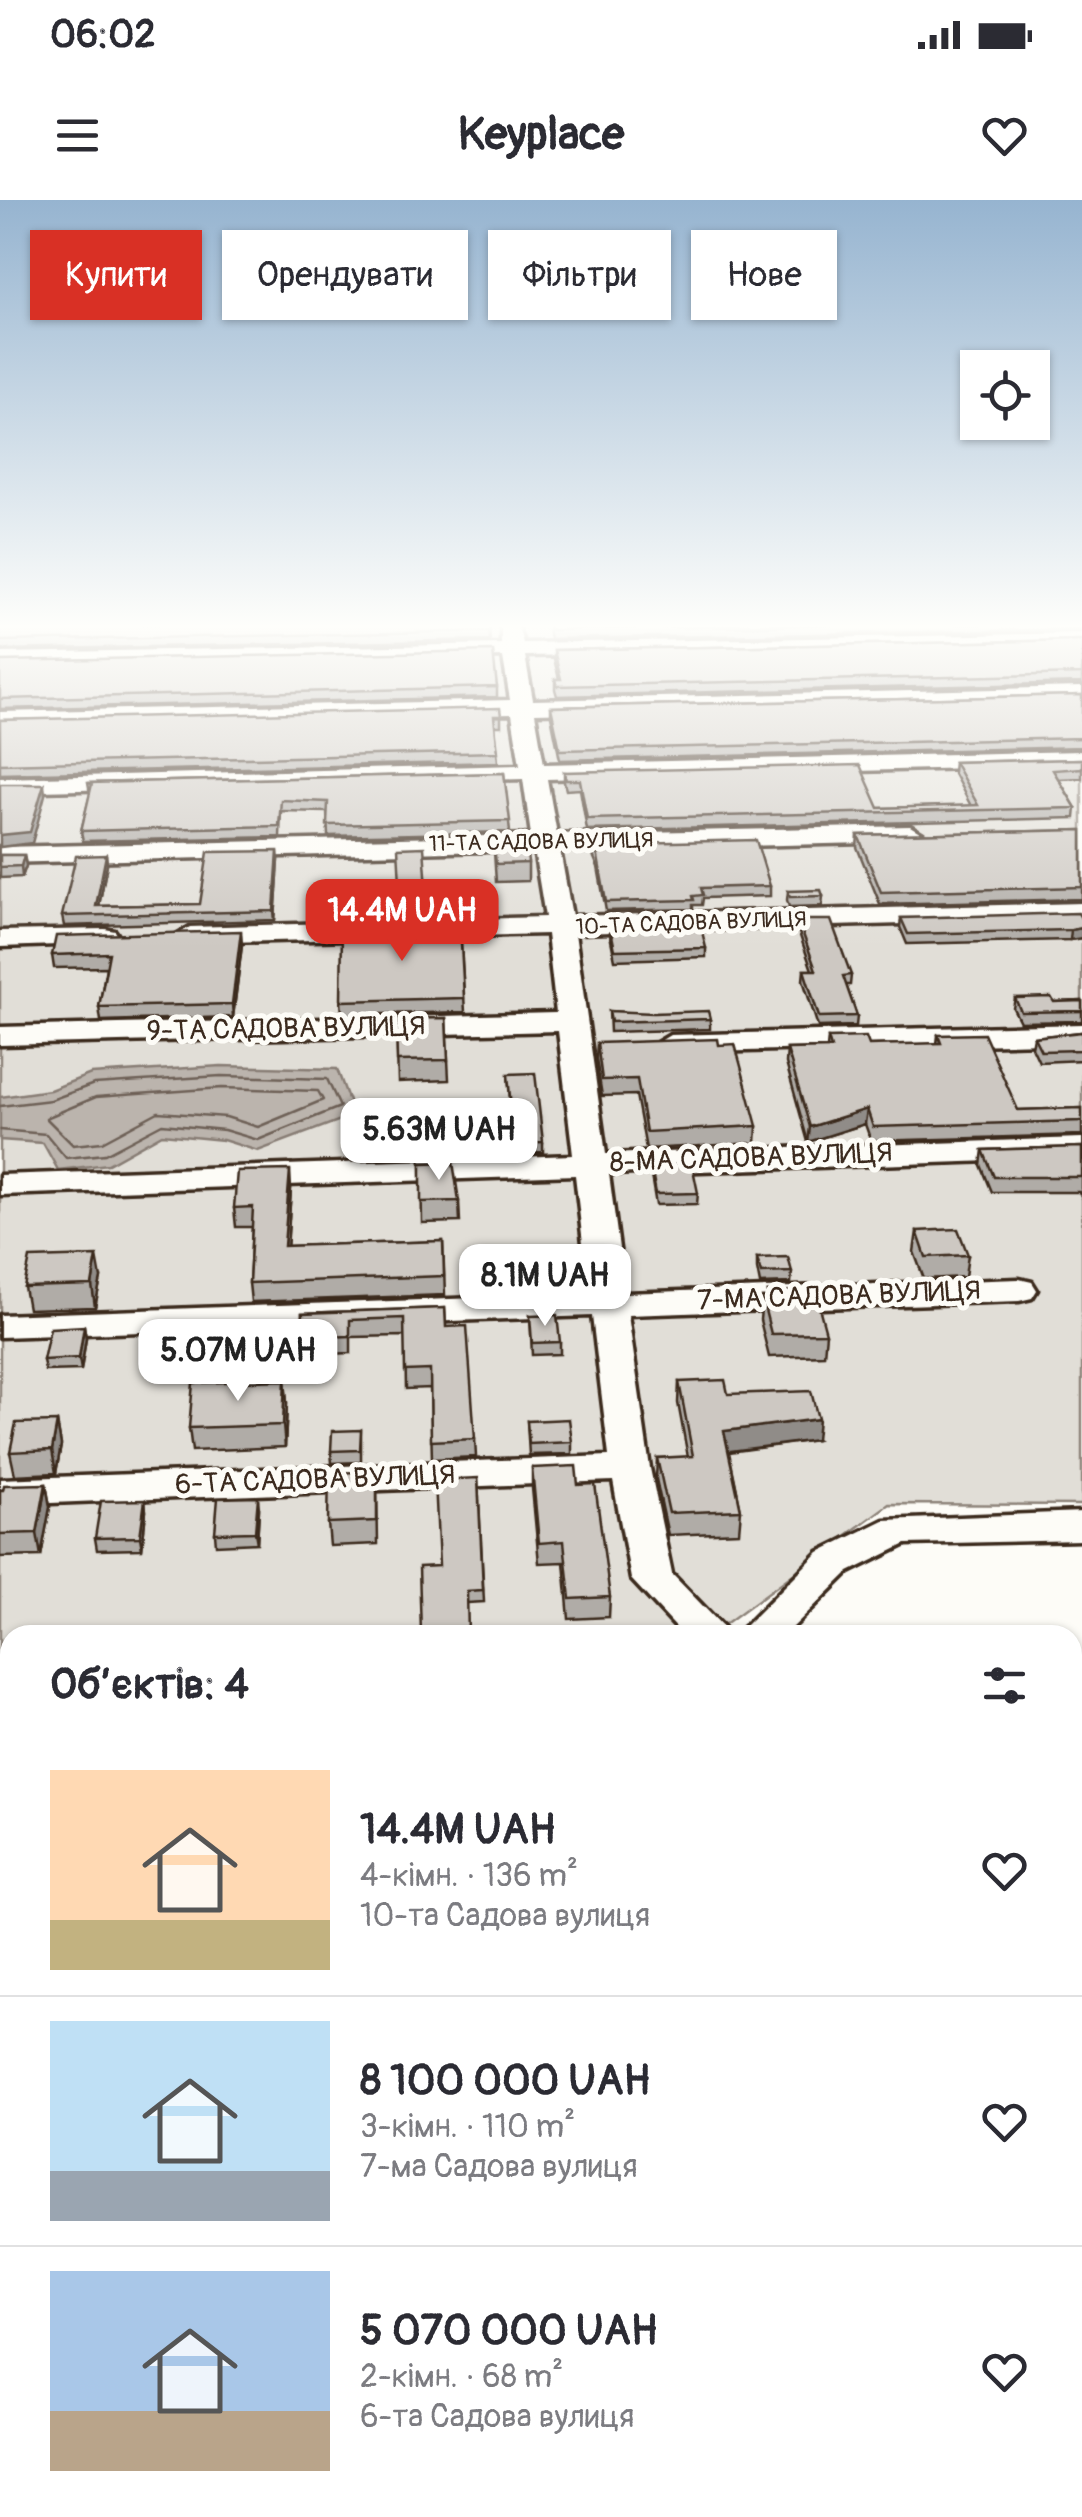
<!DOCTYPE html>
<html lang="uk">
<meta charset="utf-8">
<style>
body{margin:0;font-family:Pangolin,sans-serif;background:#f2f2f3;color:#2b2b33;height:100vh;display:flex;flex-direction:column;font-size:38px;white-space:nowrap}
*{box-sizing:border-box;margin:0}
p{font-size:32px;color:#7c7c81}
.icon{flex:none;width:55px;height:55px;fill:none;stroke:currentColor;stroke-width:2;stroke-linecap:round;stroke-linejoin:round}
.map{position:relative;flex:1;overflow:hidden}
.details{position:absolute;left:0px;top:1425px;width:1082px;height:892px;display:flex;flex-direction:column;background:#fff;border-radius:30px 30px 0 0;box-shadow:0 2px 8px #0004}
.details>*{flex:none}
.top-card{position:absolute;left:30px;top:30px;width:1022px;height:90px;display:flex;gap:20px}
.fabs{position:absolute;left:960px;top:150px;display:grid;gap:20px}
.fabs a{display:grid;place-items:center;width:90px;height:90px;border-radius:0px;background:#fff;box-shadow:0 2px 8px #0004;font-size:50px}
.price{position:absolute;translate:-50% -85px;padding:0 22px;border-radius:20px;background:#fff;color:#222;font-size:32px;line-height:65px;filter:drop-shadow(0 2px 5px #0008)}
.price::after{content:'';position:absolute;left:50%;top:60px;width:30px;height:22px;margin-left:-15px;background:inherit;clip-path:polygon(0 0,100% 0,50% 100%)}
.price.active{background:#d93025;color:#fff}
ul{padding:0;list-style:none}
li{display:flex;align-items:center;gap:30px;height:250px;padding:0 50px}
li+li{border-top:2px solid #e1e1e2}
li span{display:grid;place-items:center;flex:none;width:280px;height:200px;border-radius:0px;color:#555}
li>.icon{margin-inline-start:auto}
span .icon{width:120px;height:120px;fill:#fffc;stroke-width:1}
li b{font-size:42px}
h2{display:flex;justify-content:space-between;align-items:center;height:120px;padding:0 50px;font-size:42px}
.pill{padding:0 35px;border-radius:0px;background:#fff;box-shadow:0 2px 8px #0004;font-size:35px;line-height:90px}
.pill.active{background:#d93025;color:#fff}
.status{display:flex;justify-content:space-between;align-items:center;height:70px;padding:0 50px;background:#fff;direction:ltr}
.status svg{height:28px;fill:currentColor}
header{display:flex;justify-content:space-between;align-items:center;height:130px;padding:0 50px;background:#fff;font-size:45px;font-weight:800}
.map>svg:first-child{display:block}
.green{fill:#e1ded7;stroke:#8e847a;stroke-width:2.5}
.water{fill:#bbb4ad;stroke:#887d74;stroke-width:2.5}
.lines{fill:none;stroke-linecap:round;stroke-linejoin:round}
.shore{stroke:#6e6157;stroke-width:2.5}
.minor-casing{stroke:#3b2a1e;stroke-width:7}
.minor{fill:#fdfcf7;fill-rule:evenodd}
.wall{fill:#b0aca7;stroke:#3b2a1e;stroke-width:2.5}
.shaded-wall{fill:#908c88;stroke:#3b2a1e;stroke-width:2.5}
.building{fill:#cdc8c2;stroke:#3b2a1e;stroke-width:2.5}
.labels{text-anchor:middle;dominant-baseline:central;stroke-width:10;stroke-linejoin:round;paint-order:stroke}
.far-street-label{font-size:22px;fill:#3b2a1e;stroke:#fdfcf7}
.street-label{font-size:28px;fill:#3b2a1e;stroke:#fdfcf7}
</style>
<div class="status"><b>06:02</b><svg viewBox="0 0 49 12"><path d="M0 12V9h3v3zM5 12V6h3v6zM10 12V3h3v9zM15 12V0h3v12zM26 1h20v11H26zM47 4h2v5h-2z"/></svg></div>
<header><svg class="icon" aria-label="menu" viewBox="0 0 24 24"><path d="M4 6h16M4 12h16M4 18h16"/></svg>Keyplace<svg class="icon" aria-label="heart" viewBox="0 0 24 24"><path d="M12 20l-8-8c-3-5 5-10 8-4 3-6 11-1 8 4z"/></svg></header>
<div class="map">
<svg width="1082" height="2317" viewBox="0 0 1082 2317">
<rect width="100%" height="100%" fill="#fdfcf7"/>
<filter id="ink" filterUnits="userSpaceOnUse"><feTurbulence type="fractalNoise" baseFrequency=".01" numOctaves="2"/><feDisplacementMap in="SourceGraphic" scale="20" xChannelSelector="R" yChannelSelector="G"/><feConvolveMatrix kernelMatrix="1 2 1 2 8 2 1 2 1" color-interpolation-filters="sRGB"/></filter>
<g filter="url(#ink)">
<path class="green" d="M0,424H1082V1305L889,1304L710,1435H10V1973L0,1980Z"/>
<path class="water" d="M221,866L337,869L354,915L258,951L223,940L162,934L108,964L58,970L43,943L0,940V897L50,890L91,874Z
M1082,1483V2317H80L99,2308H1072V1493Z"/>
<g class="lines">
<path class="shore" d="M222,888L318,891L323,900L258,927L226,917L158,912L102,942L73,945L46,918L96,897Z
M0,906L51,900L94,884L221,876L327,879L340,907L258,940L224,930L162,924L105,954L66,958L46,934L0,930"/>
<g class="minor-casing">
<path id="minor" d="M501,424H517L523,443L1082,433V445L525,456L533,500L1082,487V501L535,513L544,564L1082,551V565L547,579L557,634L910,626L923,634L910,642L560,650L572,716L1082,703V719L575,733L606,954L1082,938V958L609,974L625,1093L1019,1079L1032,1082L1037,1090L1032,1098L1019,1101L628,1115L650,1268L672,1374L731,1435H683L631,1379L613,1281L0,1305V1279L609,1256L592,1116L0,1137V1115L589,1094L575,975L0,995V975L573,955L558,831L0,845V827L556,813L547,734L190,743L176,735L190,727L545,717L534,650L0,663V647L531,635L523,579L0,592V578L520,565L512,514L0,526V512L510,500L503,457L0,467V453L501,444Z
M105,729L115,731L119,737L115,743L0,747V731Z
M1082,824V842L670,853L655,844L670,835Z
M1082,1312V1340L906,1344L849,1372L785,1435H736L819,1352L884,1320Z
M0,1491H10V1523H0Z
M10,2033V2089L0,2093V2037Z"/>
</g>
<use href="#minor" class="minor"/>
</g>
<path class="wall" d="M0,424L31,425L38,427L489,424L490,440L0,450Z
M547,424H1082V429L550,439Z
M1082,440V483L557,496L555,489V479H559L554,459V450Z
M0,461L497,487V497L0,509Z
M1082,495V547L560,560L551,516V507Z
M501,516V526H495L498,562L0,574V520Z
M1082,559V578L1059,579L1076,608L1075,618L587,630L580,589L566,590L564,582V572L879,608L971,606L953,572L954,562Z
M504,573L510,632L328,636L327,612L281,611L280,637L83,641L81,631L90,594L88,583Z
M1082,630V699L880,704L857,647L858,635Z
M493,637L528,663V681L496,682Z
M592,644L770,686V696L703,698L702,705H693V709L606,711L598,667L592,653Z
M0,655H24L26,666L22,677L0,678Z
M106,655L107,664L99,706L200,704L279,660L275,720L64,726L62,716Z
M788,691L823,696L822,706L789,707L787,700Z
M458,701V715L343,718L342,702Z
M901,718L1082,720V738L1070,740L907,744L900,727Z
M798,720L851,775L850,785H846L857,816L856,826L818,827L803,780L804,770H812L798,730Z
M610,725L706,748V757L615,760L610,735Z
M460,726L465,812L342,815L341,801Z
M242,745L233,817L101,821L99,807L106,767L54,768L52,755Z
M1015,798L1054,802L1082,801V821L1020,822L1013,808Z
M609,811L710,819V829L610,832Z
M446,818L449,880L398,882L396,819Z
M1082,832V860L1039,862L1032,847L1034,837Z
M938,835L1018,910L1082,908V935L871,941L865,924L808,942L786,863L787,849L827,848L828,838L869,845L937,844Z
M597,843L757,926L756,943L646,949L636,895L602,896L596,859Z
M508,874L543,942V952L514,953Z
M452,927L453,955L421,957L420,928Z
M1082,947V998L1079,992H992L981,965L983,950Z
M421,963L459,1001L460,1022L422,1023Z
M651,966L698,993L697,1004L656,1005L651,976Z
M291,989L287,1046L443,1041L445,1095L251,1102L249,1083L252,1027H236L234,1008Z
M917,1031L968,1055L965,1077L924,1079L914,1052Z
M757,1058L792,1072L791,1083L760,1084L757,1069Z
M101,1078L95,1107L28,1109L24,1087Z
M768,1092L802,1096L826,1133L824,1155L769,1157L760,1120L762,1098H768Z
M445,1108L446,1127L475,1239L476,1257L432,1259L430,1188L406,1189L405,1136L351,1137V1153L303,1155L302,1113Z
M530,1116L560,1142V1154L532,1155Z
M84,1126L86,1138L81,1170L45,1171L43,1160Z
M285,1180L287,1203L285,1247L192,1251L189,1228Z
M679,1182L728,1194L816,1240L729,1252L741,1310L739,1332L668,1335L656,1279L657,1258L688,1257L678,1203Z
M527,1221L572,1242V1254L529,1255Z
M57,1222L61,1245L56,1273L15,1275L10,1252Z
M361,1230V1262L332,1263L331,1251Z
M532,1268L578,1285L610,1397L609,1417L569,1419L564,1362L539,1363L532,1288Z
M359,1272V1283L377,1282L378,1344L330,1346L328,1323Z
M478,1278L484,1402L467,1403L421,1433L439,1366Z
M46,1284L50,1307L41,1356L0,1357V1290Z
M145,1300L146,1311L142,1349L97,1350L95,1338Z
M259,1309L257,1343L216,1345L215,1333Z
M10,1641V1730H0V1654Z"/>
<path class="shaded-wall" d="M44,584L45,595L32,643L0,647V635Z
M278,651L279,660L275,720L274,711Z
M24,655L26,666L22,677L21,666Z
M106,655L107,664L97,716L96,706Z
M1082,728V738L1070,740L1071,730Z
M241,731L242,745L233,817L232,804Z
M867,909L865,924L808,942L810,927Z
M290,970L291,989L286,1066L284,1046Z
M97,1056L101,1078L95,1107L92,1085Z
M84,1126L86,1138L81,1170L79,1158Z
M285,1180L287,1203L285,1247L283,1225Z
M818,1219L816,1240L723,1252L724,1231Z
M57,1222L61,1245L56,1273L52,1250Z
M46,1284L50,1307L41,1356L37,1333Z
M258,1297L259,1309L257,1343L255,1332Z
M145,1300L146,1311L142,1349L140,1337Z"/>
<path class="building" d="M0,424H30L38,427L43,424H489L490,431L0,441Z
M549,424H877L550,430Z
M1082,440V474L557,486L555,479H561L554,450Z
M493,451L497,487L0,499V461Z
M1082,495V538L560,550L551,507Z
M500,508L501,516H494L498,552L0,564V520Z
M1082,559V568L1053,570L1076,608L587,619L580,580H566L564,572L860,565L879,608L978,605L954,562Z
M504,573L510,621L327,625L328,602L281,600L279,626L81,631L92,584L88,583Z
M0,584H44L30,632L0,635Z
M1082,630V687L881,692L858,635Z
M525,636L528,663L496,664L493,637Z
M756,640L770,686L701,688L703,695L693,696L694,700L606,702L598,657L592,644Z
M424,647L428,702L458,701V706L342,709V702L401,701L398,648Z
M278,651L274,711L62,716L76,656L106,655L96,706L200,704L208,652Z
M0,655H24L21,666L0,667Z
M821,690L823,696L790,697L788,691Z
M1078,713L1082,720V728L1071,730L908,734L901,718Z
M798,720H831L851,775L843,776L857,816L819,817L804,770H816Z
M700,723L706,748L615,750L610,725Z
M460,726L464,798L341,801L342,729Z
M241,731L232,804L99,807L109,753L52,755L56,736Z
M1051,797L1054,802L1082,801V811L1021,812L1015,798Z
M609,811L653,813L708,811L710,819L611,822Z
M446,818L448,860L397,861L396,819Z
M1082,832V850L1041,851L1034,837Z
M984,834L1018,910L1082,908V921L873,927L867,909L810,927L787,849L831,848L828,838L866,837L869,845L941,843L938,835Z
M718,839L719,845L735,844L757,926L646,932L637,879L602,880L597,843Z
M535,873L543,942L514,943L508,874Z
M452,927V945L421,946L420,928Z
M1082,947V977H994L983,950Z
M453,962L459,1001L421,1002V963Z
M692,964L698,993L656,994L651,966Z
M290,970L284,1046L443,1041L444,1076L249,1083L253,1007L234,1008L237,971Z
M958,1029L968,1055L926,1057L917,1031Z
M97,1056L92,1085L24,1087L30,1058Z
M788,1057L792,1072L761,1073L757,1058Z
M800,1091L802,1096H816L826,1133L771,1134L762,1098H770L768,1092Z
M445,1108L446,1127L467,1126L475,1239L431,1241L430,1170L405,1171L404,1118L350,1120V1136L301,1138L302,1113Z
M557,1115L560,1142L532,1143L530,1116Z
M84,1126L79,1158L43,1160L50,1128Z
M285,1180L283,1225L189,1228L193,1183Z
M725,1180L728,1194L811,1191L818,1219L724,1231L741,1310L669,1313L657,1258L693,1256L679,1182Z
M569,1219L572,1242L529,1244L527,1221Z
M57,1222L52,1250L10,1252L16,1223Z
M361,1230L360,1250L331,1251L332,1231Z
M576,1266L578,1285L595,1284L610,1397L570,1399L564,1341L539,1343L532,1268Z
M359,1272L358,1283L377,1282V1321L328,1323L329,1273Z
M478,1278L483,1390L467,1391L468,1435H310L311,1432L421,1433L419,1367L439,1366L435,1280Z
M46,1284L37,1333L0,1334V1290H3L4,1285Z
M258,1297L255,1332L215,1333L218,1298Z
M145,1300L140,1337L95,1338L101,1301Z
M240,1429V1435H206V1431Z
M4,1641H10V1706H0V1654Z"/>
</g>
<linearGradient id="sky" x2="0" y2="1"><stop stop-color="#96b4d0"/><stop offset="0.57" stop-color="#fefefb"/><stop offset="1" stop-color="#fefefb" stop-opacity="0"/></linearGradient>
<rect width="1082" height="748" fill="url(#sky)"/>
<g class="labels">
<g class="far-street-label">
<text transform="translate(541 642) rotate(-1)">11-ТА САДОВА ВУЛИЦЯ</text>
<text transform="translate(691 723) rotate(-2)">10-ТА САДОВА ВУЛИЦЯ</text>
</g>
<g class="street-label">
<text transform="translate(286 829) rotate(-1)">9-ТА САДОВА ВУЛИЦЯ</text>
<text transform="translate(751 958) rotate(-2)">8-МА САДОВА ВУЛИЦЯ</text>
<text transform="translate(839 1096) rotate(-2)">7-МА САДОВА ВУЛИЦЯ</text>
<text transform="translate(315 1280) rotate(-2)">6-ТА САДОВА ВУЛИЦЯ</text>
</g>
</g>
</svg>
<div class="fabs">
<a><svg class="icon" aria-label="locate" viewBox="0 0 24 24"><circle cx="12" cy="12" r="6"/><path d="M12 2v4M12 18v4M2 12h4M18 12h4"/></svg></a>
</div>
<b class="price active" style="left:402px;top:764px">14.4M UAH</b>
<b class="price" style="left:439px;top:983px">5.63M UAH</b>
<b class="price" style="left:545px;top:1129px">8.1M UAH</b>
<b class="price" style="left:238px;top:1204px">5.07M UAH</b>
<div class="top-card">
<a class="pill active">Купити</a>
<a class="pill">Орендувати</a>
<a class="pill">Фільтри</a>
<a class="pill">Нове</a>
</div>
<section class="details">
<h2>Об’єктів: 4<svg class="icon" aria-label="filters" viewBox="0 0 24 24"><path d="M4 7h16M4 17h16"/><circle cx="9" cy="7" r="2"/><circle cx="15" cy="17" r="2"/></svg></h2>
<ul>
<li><span style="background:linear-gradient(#ffd9b3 75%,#c2b280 0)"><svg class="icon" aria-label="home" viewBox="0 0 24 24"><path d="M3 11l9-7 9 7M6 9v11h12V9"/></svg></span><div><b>14.4M UAH</b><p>4-кімн. · 136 m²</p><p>10-та Садова вулиця</p></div><svg class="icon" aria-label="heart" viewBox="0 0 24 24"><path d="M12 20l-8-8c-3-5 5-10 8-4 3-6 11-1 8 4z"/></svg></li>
<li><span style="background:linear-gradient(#bfe0f5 75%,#9aa5b1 0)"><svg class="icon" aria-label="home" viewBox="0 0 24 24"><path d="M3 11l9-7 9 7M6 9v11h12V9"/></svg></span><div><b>8 100 000 UAH</b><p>3-кімн. · 110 m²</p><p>7-ма Садова вулиця</p></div><svg class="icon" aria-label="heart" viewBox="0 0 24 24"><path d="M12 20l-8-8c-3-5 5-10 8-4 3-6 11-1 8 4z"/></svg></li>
<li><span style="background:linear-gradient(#a9c7e8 70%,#b9a48a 0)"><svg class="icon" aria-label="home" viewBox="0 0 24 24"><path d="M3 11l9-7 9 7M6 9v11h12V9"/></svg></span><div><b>5 070 000 UAH</b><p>2-кімн. · 68 m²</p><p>6-та Садова вулиця</p></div><svg class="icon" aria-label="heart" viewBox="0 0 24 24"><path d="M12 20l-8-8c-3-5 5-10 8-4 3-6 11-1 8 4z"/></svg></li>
</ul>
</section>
</div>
